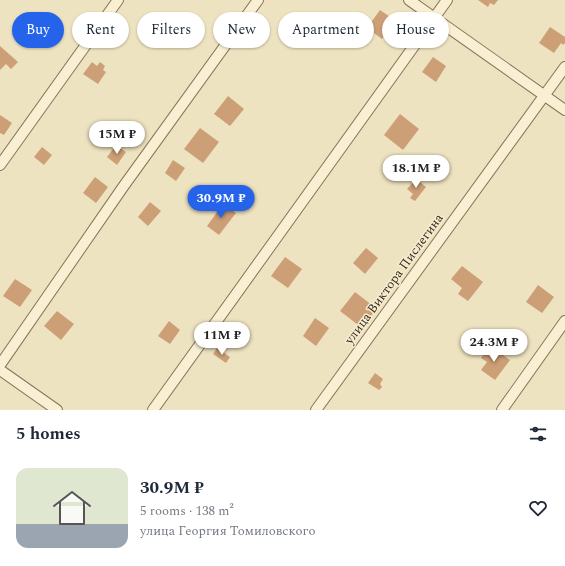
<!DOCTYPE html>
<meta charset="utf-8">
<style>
body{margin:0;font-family:Spectral,serif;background:#f2f2f3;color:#1f2937;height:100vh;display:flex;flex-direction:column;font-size:15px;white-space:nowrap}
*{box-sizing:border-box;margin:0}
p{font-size:13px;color:#747a83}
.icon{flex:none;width:22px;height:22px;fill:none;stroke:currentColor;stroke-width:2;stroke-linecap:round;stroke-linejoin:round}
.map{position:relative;height:410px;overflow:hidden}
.side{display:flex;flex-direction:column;background:#fff;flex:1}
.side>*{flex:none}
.top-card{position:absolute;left:12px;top:12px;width:541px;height:36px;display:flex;gap:8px}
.price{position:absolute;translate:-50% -34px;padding:0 9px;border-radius:14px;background:#fff;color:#222;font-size:13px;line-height:26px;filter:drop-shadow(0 1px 2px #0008)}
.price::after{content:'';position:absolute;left:50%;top:24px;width:12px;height:9px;margin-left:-6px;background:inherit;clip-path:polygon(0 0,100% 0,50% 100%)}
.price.on{background:#2563eb;color:#fff}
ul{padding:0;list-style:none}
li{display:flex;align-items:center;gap:12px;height:100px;padding:0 16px}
li span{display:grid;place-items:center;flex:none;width:112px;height:80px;border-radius:12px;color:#555}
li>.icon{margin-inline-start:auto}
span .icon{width:48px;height:48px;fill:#fffc;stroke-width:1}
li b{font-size:17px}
h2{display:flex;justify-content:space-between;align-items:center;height:48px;padding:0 16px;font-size:17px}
.pill{padding:0 14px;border-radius:18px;background:#fff;box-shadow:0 1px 3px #0004;font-size:14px;line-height:36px}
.pill.on{background:#2563eb;color:#fff}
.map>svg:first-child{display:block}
.building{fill:#cd9f76}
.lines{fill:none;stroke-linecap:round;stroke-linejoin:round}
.minor-casing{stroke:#887458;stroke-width:12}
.minor{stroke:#f9f0d4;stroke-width:10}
.labels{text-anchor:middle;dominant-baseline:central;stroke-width:3;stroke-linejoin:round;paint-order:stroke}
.street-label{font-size:13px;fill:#372b1d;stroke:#f6edd0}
</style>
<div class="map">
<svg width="565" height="410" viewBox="0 0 565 410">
<rect width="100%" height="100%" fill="#eee3c0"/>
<path class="building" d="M478,0H498L494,5L490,3L488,7Z
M380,10L396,21L382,39L367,28Z
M44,26L59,37L53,44L38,34Z
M550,27L565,37V43L563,45L561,43L554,53L539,43Z
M0,46L18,62L11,69L6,64L0,70Z
M433,57L446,66L436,82L422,72Z
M92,62L97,66L100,62L105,66L103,70L106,72L98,84L83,74Z
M228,96L244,109L230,126L214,114Z
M400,114L419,129L403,150L384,135Z
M0,115L12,123L4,135L0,133Z
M200,128L219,142L203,163L184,149Z
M116,145L126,152L117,165L107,157Z
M42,147L52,155L44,165L34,157Z
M173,160L185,168L176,181L165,173Z
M95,177L108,187L96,203L83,193Z
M416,179L426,187L415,201L410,198L413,194L407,189Z
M150,202L161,211L148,226L138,217Z
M223,204L236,213L219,235L207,226Z
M366,248L378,258L365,274L353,263Z
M285,257L302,269L288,288L271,276Z
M462,266L483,282L468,301L458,294L462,288L451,279Z
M15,279L32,290L20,307L3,296Z
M538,285L554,297L542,313L526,302Z
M355,292L377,309L362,328L340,311Z
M57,311L74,324L61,340L44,326Z
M315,318L329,328L316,346L303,336Z
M169,321L180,330L170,344L158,336Z
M490,346L510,360L495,380L481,370L487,362L481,358Z
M217,348L230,357L226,363L213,354Z
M375,373L383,379L380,384L382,387L379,390L368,383Z"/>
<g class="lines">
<g class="minor-casing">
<path id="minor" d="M409,0L565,110
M0,165L118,0
M0,365L123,187L258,0
M0,370L57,410
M153,410L447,0
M316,410L565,67
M502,410L565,321"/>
</g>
<use href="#minor" class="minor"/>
</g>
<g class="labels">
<g class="street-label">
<text transform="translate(394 279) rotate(-54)">улица Виктора Пислегина</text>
</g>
</g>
</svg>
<b class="price" style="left:117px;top:155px">15M ₽</b>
<b class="price" style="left:416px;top:189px">18.1M ₽</b>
<b class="price on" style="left:221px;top:219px">30.9M ₽</b>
<b class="price" style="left:222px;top:356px">11M ₽</b>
<b class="price" style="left:494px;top:363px">24.3M ₽</b>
<div class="top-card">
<a class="pill on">Buy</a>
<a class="pill">Rent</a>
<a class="pill">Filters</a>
<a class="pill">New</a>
<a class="pill">Apartment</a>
<a class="pill">House</a>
</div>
</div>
<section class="side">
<h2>5 homes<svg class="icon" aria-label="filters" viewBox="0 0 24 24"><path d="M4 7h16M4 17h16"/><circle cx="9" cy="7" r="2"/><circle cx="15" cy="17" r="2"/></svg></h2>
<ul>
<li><span style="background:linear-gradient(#dfe7d0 70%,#9aa5b1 0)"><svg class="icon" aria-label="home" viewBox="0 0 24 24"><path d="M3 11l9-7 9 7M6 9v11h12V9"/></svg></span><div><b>30.9M ₽</b><p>5 rooms · 138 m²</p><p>улица Георгия Томиловского</p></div><svg class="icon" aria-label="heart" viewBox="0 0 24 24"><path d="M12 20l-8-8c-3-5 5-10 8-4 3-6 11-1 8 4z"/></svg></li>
</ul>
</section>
